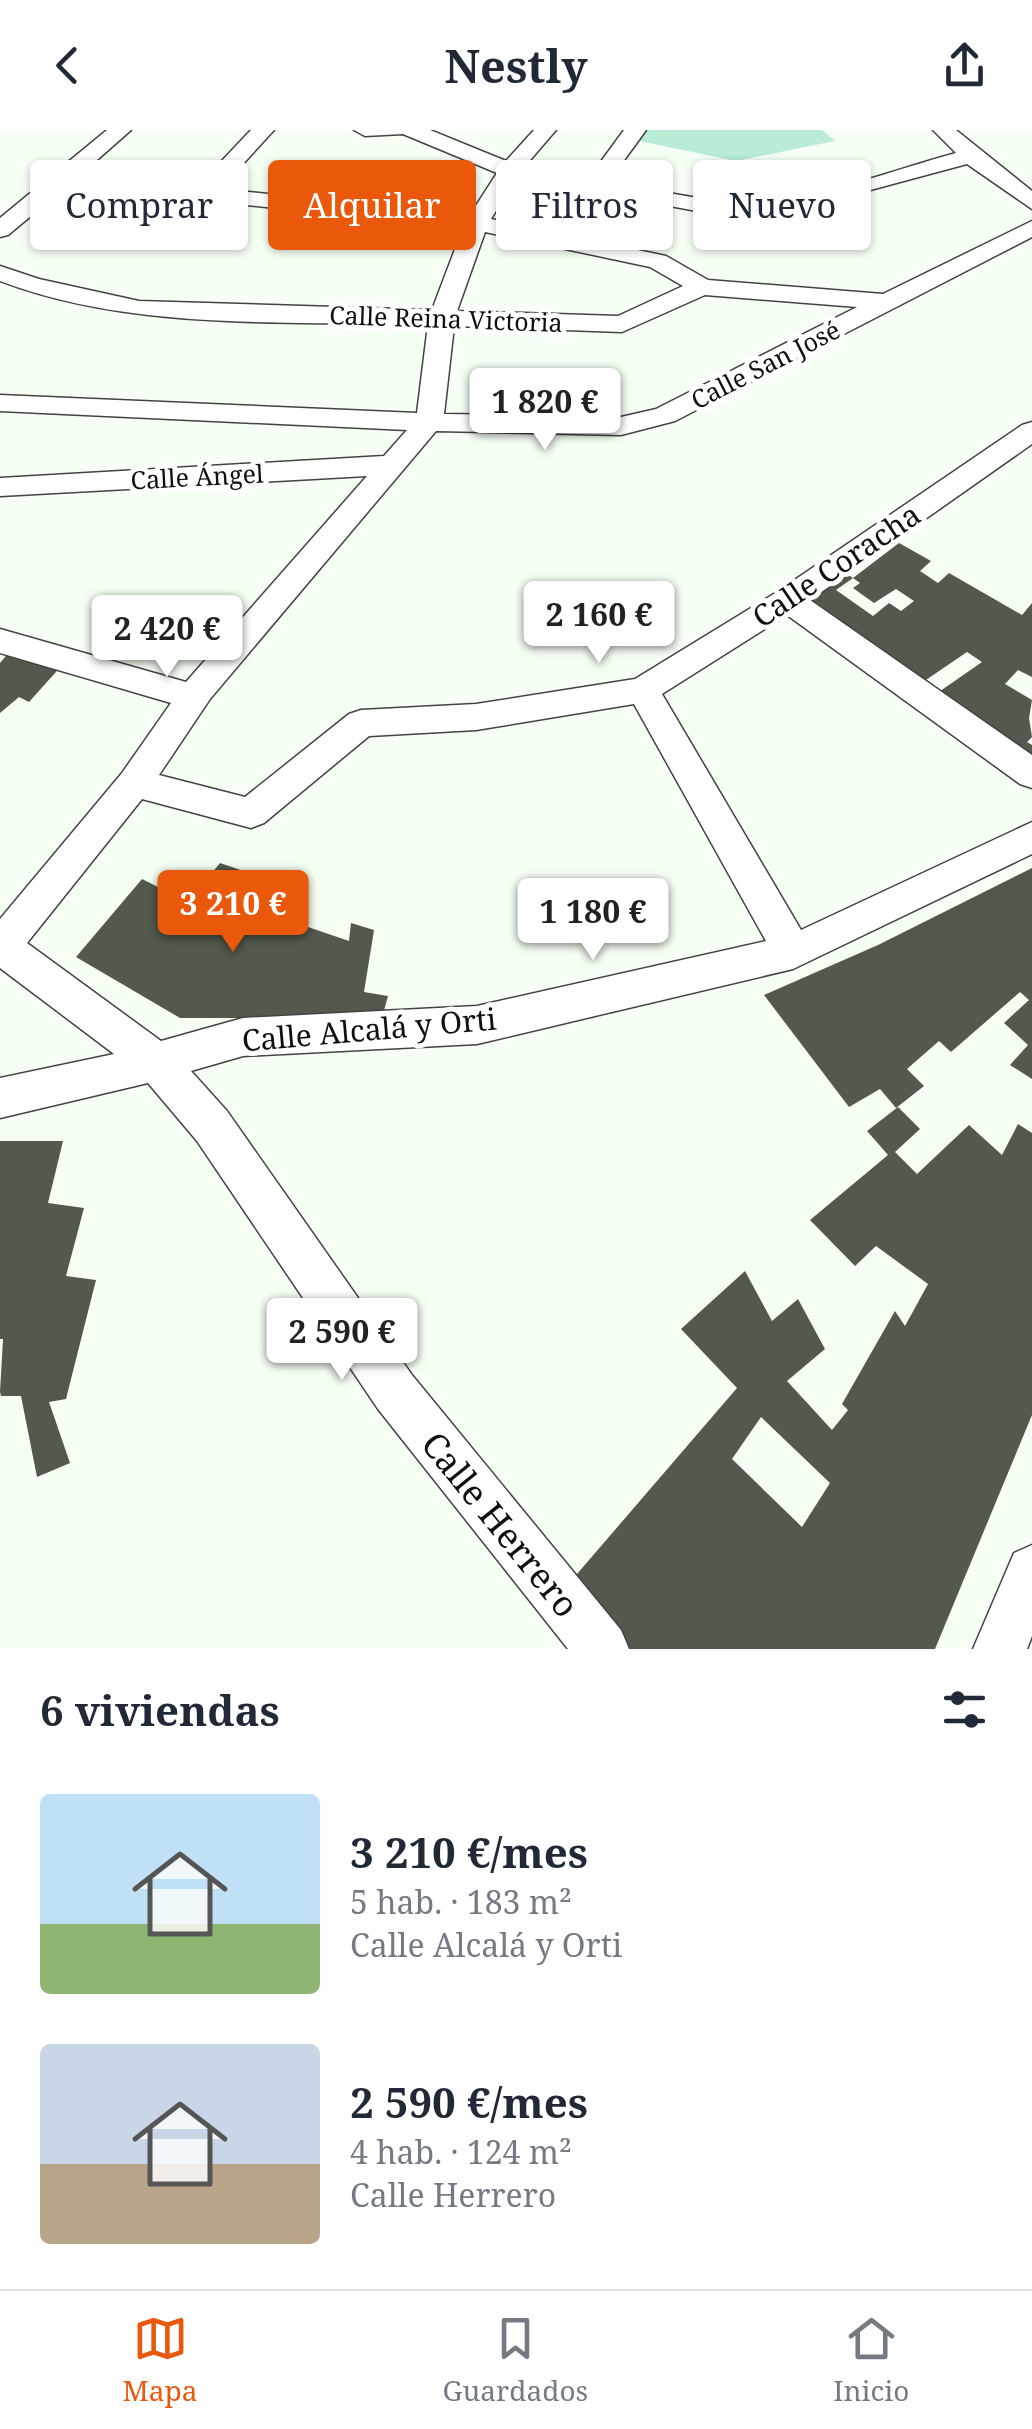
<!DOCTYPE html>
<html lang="es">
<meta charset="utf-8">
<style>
body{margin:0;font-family:"Noto Serif",serif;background:#f2f2f3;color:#1f2937;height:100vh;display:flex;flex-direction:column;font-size:38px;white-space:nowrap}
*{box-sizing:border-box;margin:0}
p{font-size:32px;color:#747a83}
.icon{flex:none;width:55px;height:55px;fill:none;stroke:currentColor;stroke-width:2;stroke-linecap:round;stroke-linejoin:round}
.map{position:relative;height:1519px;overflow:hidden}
.sheet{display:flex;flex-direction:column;background:#fff;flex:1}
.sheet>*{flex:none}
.banner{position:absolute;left:30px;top:30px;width:972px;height:90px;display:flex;gap:20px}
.price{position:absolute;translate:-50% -85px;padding:0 22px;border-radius:10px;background:#fff;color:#222;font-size:32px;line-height:65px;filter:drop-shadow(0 2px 5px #0008)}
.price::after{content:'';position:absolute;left:50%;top:60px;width:30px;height:22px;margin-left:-15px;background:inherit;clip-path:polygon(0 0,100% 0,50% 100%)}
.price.selected{background:#ea580c;color:#fff}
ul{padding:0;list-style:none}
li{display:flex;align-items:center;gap:30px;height:250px;padding:0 40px}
li span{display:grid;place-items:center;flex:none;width:280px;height:200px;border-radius:10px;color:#555}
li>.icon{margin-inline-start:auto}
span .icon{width:120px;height:120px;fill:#fffc;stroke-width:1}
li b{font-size:42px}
h2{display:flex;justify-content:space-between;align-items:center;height:120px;padding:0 40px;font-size:42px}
.tag{padding:0 35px;border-radius:10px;background:#fff;box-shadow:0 2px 8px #0004;font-size:35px;line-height:90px}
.tag.selected{background:#ea580c;color:#fff}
header{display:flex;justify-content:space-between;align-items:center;height:130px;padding:0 40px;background:#fff;font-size:45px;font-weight:700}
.tab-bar{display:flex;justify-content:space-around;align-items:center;height:140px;border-top:2px solid #e0e1e3;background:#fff;font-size:28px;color:#747a83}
.tab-bar a{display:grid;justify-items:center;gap:5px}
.tab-bar .selected{color:#ea580c}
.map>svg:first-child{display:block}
.green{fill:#baecd5}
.building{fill:#53594c;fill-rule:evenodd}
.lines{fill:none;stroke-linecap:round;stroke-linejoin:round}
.street-casing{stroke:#434343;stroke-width:3}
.street{fill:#fff;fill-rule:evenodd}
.labels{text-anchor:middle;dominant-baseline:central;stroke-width:10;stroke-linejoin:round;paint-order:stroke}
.far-street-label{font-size:25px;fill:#101010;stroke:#fff}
.street-label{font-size:30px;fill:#101010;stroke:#fff}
.near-street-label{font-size:35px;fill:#101010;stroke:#fff}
</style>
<header><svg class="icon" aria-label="back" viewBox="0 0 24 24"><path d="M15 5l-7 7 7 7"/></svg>Nestly<svg class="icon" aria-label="share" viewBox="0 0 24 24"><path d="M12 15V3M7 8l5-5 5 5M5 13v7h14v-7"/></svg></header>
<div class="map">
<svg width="1032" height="1519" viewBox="0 0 1032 1519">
<rect width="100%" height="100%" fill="#f5fff3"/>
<path class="green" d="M641,0H822L835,11L736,31L634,10Z"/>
<path class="building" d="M899,413L931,431L920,441L938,453L949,443L1022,485L1032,473V547L1018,540L1005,554L1032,570L1029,588L1032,607L1027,612L1032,615V637L933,566L982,532L967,522L920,554L801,471L842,441L853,448ZM853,448L860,453L853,458L874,473L896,459L914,471L901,481L889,473L873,486L836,460Z
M10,521L64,533L29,572L19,567L0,583V533Z
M220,733L293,758L267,783L349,811L351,793L374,800L364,862L388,866L382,888H180L76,827L142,749L188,772L179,788L190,795L207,770L193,766Z
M1032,738V949L1010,935L1028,915L1004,893L1029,870L1020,862L951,922L939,911L907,939L924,956L896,978L880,959L849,977L764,865L878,815Z
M898,977L920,999L895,1022L917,1044L969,995L1002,1025L1018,994L1032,1003V1285L935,1519H621L571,1451L737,1258L681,1199L745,1141L772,1191L798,1169L825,1219L787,1251L832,1300L848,1280L842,1274L895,1181L905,1196L928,1154L876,1116L855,1136L810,1090L888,1025L867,1001ZM761,1287L830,1353L802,1397L732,1329Z
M0,1011H63L48,1073L84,1078L66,1146L96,1150L66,1269L49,1272L70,1333L37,1347L21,1266H1L0,1262L3,1209H0Z"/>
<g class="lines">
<g class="street-casing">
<path id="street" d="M107,0H131L81,44L198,56L251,0H274L220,59L470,85L497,43L403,4L365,6L354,0H430L506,31L534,0H556L525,36L589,48L624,0H646L609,51C656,60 706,73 754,72C814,71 896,39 956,23L933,0H956L1032,61V79L967,34L796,80L755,86L708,83L516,48L491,89L666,126L708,150L883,164L1032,91V107L675,291L621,305L436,301L210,569L159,645L245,667L349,584L361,580L476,574L635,549L777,462L1022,295L1032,292V314L810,470L1032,625V658L1020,654L787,485L662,564L801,800L1032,692V724L793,839L477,914L243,926L191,941L227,981L412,1245L621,1500L629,1519H568L378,1279L197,1011L148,953L0,988V948L114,924L0,838V789L122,643L171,573L0,523V499L186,552L367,346L0,366V348L384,326L407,300L0,281V265L417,283L428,195C287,190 134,202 0,151V136L39,149L139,171L432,180L463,98L67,56L8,105L0,107V88ZM485,102L650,137L683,156L618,186L457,181ZM705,165L857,177L656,279L621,287L444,284L454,196L622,202ZM634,574L766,811L477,876L243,888L161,911L27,813L142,669L251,698L264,693L369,606L476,600Z
M1032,1415V1506L1027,1519H973L1014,1423Z"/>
</g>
<use href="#street" class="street"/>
</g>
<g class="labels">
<g class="far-street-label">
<text transform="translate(446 188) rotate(2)">Calle Reina Victoria</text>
<text transform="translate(765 234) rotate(-27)">Calle San José</text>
<text transform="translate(197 346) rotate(-3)">Calle Ángel</text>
</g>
<g class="street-label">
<text transform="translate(836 435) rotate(-34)">Calle Coracha</text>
<text transform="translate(369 899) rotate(-5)">Calle Alcalá y Orti</text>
</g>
<g class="near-street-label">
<text transform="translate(501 1394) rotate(51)">Calle Herrero</text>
</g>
</g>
</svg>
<b class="price" style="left:545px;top:323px">1 820 €</b>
<b class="price" style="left:599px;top:536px">2 160 €</b>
<b class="price" style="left:167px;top:550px">2 420 €</b>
<b class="price selected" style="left:233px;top:825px">3 210 €</b>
<b class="price" style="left:593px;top:833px">1 180 €</b>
<b class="price" style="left:342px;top:1253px">2 590 €</b>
<div class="banner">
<a class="tag">Comprar</a>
<a class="tag selected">Alquilar</a>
<a class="tag">Filtros</a>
<a class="tag">Nuevo</a>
</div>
</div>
<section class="sheet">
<h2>6 viviendas<svg class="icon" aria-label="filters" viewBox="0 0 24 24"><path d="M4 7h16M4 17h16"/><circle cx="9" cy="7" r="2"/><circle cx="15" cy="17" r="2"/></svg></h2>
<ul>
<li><span style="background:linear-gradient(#bfe0f5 65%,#8fb573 0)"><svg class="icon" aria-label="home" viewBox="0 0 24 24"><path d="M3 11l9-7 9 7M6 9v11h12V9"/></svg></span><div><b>3 210 €/mes</b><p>5 hab. · 183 m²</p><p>Calle Alcalá y Orti</p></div></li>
<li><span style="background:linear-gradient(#c9d6e8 60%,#b9a48a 0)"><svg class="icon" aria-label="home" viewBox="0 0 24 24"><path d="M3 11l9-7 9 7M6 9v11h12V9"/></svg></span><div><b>2 590 €/mes</b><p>4 hab. · 124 m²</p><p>Calle Herrero</p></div></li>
</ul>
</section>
<nav class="tab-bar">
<a class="selected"><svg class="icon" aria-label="map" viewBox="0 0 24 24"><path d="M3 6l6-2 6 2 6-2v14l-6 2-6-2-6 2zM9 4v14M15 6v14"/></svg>Mapa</a>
<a><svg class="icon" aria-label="saved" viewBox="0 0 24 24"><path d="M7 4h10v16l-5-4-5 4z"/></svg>Guardados</a>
<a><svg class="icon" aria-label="home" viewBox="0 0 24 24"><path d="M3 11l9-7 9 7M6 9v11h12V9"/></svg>Inicio</a>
</nav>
